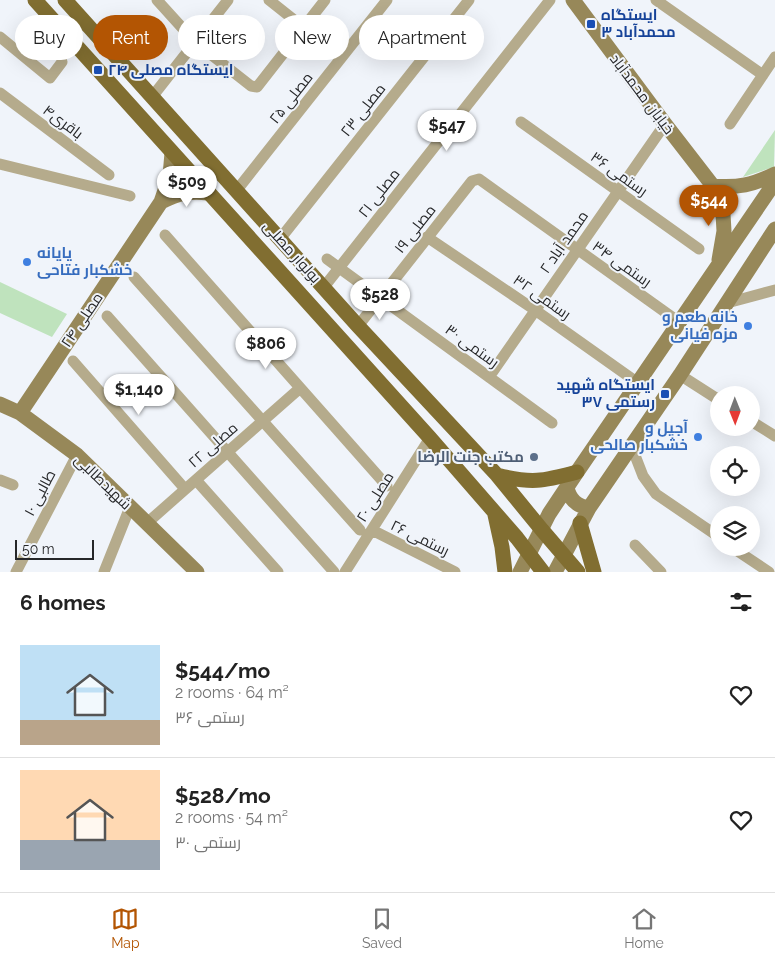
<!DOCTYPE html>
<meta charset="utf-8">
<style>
body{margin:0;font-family:Raleway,Cairo,sans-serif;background:#f2f2f2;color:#222;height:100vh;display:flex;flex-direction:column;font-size:19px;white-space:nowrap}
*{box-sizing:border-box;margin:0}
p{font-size:16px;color:#767676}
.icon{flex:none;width:28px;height:28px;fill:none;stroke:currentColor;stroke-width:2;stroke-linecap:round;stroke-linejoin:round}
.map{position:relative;height:572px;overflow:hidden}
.drawer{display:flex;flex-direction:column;background:#fff;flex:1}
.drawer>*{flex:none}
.top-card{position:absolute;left:15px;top:15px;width:500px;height:45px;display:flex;gap:10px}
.needle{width:32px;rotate:179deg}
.buttons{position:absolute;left:710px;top:386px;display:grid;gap:10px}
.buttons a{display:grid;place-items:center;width:50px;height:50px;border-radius:50%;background:#fff;box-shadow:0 5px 20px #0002;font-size:25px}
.scale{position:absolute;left:15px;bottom:12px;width:79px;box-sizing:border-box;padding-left:5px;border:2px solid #262729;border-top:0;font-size:14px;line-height:18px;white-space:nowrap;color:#262729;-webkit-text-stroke:4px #f0f4fa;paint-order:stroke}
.price{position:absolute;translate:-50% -42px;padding:0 11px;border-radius:18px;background:#fff;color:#222;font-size:16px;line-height:32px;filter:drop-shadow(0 1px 2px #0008)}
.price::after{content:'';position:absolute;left:50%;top:30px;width:15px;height:11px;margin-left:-8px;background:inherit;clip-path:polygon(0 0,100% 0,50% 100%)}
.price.selected{background:#b35503;color:#fff}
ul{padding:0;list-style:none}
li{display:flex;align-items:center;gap:15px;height:125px;padding:0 20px}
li+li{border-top:1px solid #e0e0e0}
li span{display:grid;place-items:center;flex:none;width:140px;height:100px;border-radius:0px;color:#555}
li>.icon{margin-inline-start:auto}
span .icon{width:60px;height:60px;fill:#fffc;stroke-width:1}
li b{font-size:21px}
h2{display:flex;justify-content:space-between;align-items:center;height:60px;padding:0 20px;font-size:21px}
.pill{padding:0 18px;border-radius:22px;background:#fff;box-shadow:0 5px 20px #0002;font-size:18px;line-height:45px}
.pill.selected{background:#b35503;color:#fff}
.dock{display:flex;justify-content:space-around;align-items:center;height:70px;border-top:1px solid #e0e0e0;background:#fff;font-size:14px;color:#767676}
.dock a{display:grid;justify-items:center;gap:2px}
.dock .selected{color:#b35503}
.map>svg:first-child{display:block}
.green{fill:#bfe3bd}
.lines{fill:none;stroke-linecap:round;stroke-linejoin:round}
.street{stroke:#b5ab8c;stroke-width:11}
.secondary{stroke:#978859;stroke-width:15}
.primary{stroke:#816e31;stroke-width:15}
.transit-dot{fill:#1a4fb4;stroke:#f0f4fa;stroke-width:2}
.shop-dot{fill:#3f7fe0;stroke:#f0f4fa;stroke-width:2}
.service-dot{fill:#5c6f8a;stroke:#f0f4fa;stroke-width:2}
.labels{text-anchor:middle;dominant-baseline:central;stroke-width:4;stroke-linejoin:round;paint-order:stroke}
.transit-label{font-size:15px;font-weight:bold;fill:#164399;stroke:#f0f4fa;text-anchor:start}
.street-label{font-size:15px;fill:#262729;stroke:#f0f4fa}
.shop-label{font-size:15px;font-weight:bold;fill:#366cbe;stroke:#f0f4fa;text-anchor:end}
.service-label{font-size:15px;font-weight:bold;fill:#4e5e75;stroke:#f0f4fa;text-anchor:end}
</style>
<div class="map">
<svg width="775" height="572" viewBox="0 0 775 572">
<rect width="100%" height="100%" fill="#f0f4fa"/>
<path class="green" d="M775,130L774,167L743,177Z
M0,282L67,314L52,337L0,313Z"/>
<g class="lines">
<path class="street" d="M157,0L195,42L251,86L257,87L325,0
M269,0L303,27
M656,0L763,75
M0,37L50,78L62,62
M0,93L109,175
M152,97L228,0
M521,122L699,249
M730,124L775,57
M0,164L130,196
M237,190L387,0
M165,235L387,486
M427,237L535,310L638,383
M280,239L469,0
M327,259L552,423
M134,277L360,530
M324,287L550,0
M727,303L775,290
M107,316L334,572
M358,326L472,181L479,179L679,322
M73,361L185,489
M680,375L719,400
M489,377L665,124
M751,421L775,436
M631,445L643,476L656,494L719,537
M0,480L13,485
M196,480L278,572
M147,523L299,389
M372,530L455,572
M635,545L661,572
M733,548L769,572
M16,572L77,455
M104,572L130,507
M345,572L430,438"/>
<path class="secondary" d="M573,0L665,124L713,186L723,214L724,231L719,260
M713,186C739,188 752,185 775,174
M161,202C179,193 189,191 208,193
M0,404L20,413L77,455L197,572
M20,413L161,202L170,176L172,153
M567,488C570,500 577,506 589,508
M520,572L549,514L577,472L775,182
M555,572L589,508L680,375L775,229"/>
<path class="primary" d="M35,0L430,438L517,538L543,572
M65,0L358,326L497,475L542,530L578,572
M497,475C532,484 543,481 577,472
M495,515L502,547L505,572
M580,523L594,572"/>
</g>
<g class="transit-dot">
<rect x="586" y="19" width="10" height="10" rx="2.5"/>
<rect x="93" y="65" width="10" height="10" rx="2.5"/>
<rect x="660" y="389" width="10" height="10" rx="2.5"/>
</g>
<g class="shop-dot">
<circle cx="27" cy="262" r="5"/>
<circle cx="748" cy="326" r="5"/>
<circle cx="698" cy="437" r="5"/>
</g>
<circle class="service-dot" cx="534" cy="457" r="5"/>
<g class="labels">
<g class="transit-label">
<text x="601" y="15">ایستگاه<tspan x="601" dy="17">محمدآباد ۳</tspan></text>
<text x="108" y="70">ایستگاه مصلی ۲۴</text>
<text x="655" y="385" text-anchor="end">ایستگاه شهید<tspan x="655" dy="17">رستمی ۳۷</tspan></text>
</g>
<g class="street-label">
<text transform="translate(642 94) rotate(53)">خیابان محمدآباد</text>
<text transform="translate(291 98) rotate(-52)">مصلی ۲۵</text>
<text transform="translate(363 110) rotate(-52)">مصلی ۲۳</text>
<text transform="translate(63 122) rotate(37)">باقری۴</text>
<text transform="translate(619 174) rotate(35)">رستمی ۳۶</text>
<text transform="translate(379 193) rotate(-52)">مصلی ۲۱</text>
<text transform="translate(415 229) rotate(-52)">مصلی ۱۹</text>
<text transform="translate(564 242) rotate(-55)">محمد آباد ۲</text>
<text transform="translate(292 252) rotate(48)">بولوار مصلی</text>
<text transform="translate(622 264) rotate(35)">رستمی ۳۴</text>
<text transform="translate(542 297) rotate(35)">رستمی ۳۲</text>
<text transform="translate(82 320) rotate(-56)">مصلی ۲۴</text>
<text transform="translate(472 346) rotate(36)">رستمی ۳۰</text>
<text transform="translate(213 445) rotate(-41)">مصلی ۲۲</text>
<text transform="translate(103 482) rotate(44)">شهیدطالبی</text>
<text transform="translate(40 493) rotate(-62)">طالبی ۱۰</text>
<text transform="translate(375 497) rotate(-58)">مصلی ۲۰</text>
<text transform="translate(420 538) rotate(26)">رستمی ۲۶</text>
</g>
<g class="shop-label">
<text x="37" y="253" text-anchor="start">پایانه<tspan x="37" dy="17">خشکبار فتاحی</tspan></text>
<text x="738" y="317">خانه طعم و<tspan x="738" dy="17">مزه فیانی</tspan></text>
<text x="688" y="428">آجیل و<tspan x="688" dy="17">خشکبار صالحی</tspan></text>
</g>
<g class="service-label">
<text x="524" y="457">مكتب جنت الرضا</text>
</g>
</g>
</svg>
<div class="buttons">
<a><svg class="needle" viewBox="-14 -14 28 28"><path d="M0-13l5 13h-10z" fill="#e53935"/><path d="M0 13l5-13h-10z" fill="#767676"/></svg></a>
<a><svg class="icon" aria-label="locate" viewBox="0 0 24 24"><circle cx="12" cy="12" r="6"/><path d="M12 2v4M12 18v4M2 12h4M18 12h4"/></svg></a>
<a><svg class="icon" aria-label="layers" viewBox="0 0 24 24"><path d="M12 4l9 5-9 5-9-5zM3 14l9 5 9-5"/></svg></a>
</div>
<div class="scale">50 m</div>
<b class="price" style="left:447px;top:152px">$547</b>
<b class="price" style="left:187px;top:208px">$509</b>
<b class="price selected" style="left:709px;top:227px">$544</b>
<b class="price" style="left:380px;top:321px">$528</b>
<b class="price" style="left:266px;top:370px">$806</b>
<b class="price" style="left:139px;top:416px">$1,140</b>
<div class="top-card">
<a class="pill">Buy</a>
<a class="pill selected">Rent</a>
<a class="pill">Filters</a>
<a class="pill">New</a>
<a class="pill">Apartment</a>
</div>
</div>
<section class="drawer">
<h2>6 homes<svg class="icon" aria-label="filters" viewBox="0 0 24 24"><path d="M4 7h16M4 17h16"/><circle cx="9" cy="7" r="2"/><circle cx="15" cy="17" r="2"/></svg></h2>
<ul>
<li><span style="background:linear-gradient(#bfe0f5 75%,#b9a48a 0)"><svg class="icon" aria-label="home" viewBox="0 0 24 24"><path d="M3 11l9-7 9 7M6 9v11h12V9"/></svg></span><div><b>$544/mo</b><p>2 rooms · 64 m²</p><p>رستمی ۳۶</p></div><svg class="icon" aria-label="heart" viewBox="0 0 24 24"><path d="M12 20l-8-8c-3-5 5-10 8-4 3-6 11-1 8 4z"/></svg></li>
<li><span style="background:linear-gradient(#ffd9b3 70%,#9aa5b1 0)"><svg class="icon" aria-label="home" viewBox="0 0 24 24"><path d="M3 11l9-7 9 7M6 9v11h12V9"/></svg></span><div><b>$528/mo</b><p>2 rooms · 54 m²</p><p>رستمی ۳۰</p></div><svg class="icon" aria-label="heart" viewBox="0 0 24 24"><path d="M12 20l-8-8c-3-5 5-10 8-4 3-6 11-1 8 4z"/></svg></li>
</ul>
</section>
<nav class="dock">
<a class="selected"><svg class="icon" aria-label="map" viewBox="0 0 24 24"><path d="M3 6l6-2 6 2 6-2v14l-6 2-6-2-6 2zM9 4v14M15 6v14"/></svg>Map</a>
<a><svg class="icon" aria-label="saved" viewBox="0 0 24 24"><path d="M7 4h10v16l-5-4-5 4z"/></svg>Saved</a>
<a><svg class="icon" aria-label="home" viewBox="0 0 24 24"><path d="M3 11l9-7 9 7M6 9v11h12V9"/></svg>Home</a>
</nav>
